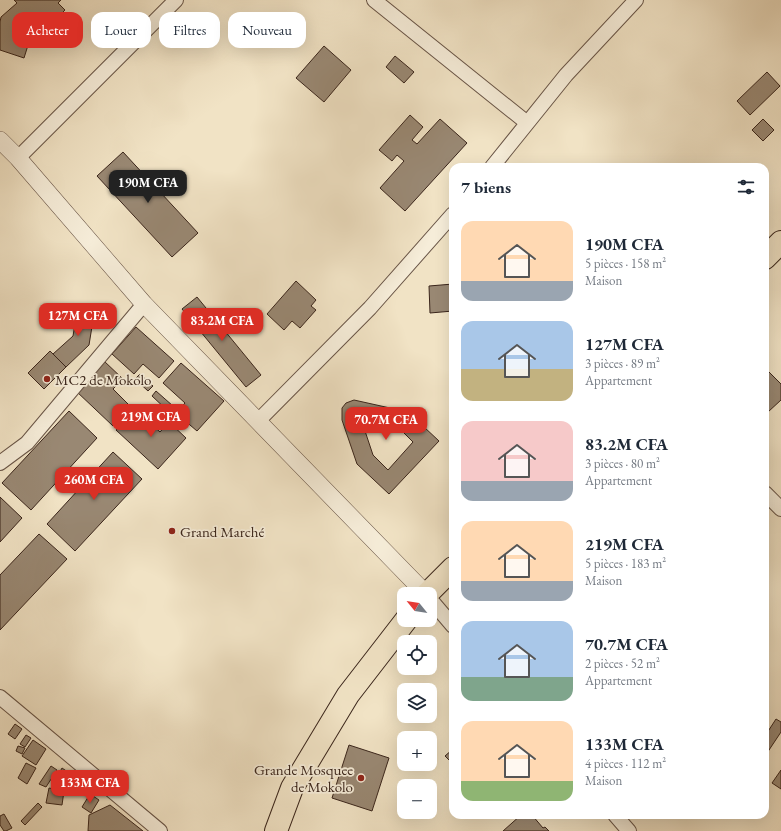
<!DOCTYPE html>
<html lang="fr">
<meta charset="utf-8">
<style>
body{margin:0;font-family:"EB Garamond",serif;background:#f2f2f3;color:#1f2937;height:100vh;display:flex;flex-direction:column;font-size:15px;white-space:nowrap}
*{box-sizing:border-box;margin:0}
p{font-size:13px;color:#747a83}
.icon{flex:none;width:22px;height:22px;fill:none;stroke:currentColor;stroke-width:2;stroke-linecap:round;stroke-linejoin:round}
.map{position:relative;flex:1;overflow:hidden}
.panel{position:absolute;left:449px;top:163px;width:320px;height:656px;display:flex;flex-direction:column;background:#fff;border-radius:12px;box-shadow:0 4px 16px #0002}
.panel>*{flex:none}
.hud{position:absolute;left:12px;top:12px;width:377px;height:36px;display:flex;gap:8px}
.needle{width:26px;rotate:300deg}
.fabs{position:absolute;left:397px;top:587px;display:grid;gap:8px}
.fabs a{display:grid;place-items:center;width:40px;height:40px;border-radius:8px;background:#fff;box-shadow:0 4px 16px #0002;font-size:20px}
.price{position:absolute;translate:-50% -34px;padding:0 9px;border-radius:8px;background:#d93025;color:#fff;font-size:13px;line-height:26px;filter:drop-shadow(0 1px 2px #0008)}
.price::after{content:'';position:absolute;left:50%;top:24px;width:12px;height:9px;margin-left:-6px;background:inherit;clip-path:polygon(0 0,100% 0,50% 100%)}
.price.current{background:#222;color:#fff}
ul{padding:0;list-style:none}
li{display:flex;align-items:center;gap:12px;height:100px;padding:0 12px}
li span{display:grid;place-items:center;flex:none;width:112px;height:80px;border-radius:12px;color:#555}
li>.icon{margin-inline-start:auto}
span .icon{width:48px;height:48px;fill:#fffc;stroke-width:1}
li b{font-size:17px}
h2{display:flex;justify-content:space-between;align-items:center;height:48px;padding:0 12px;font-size:17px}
.tag{padding:0 14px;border-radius:12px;background:#fff;box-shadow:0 4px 16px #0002;font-size:14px;line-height:36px}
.tag.current{background:#d93025;color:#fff}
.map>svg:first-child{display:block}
.building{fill:#998873;stroke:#3a251b;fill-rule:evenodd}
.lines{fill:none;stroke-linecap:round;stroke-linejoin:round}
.minor-casing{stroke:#685446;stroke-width:16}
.tertiary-casing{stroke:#685446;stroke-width:18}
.primary-casing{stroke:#3a251b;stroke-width:24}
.minor{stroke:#f6edd9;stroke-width:14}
.tertiary{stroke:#f6edd9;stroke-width:17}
.primary{stroke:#f1e3c5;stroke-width:22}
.poi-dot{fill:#8f2418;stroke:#f6edd9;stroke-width:1.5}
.labels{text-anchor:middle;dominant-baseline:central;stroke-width:3.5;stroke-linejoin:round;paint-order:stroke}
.poi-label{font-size:15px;fill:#3a251b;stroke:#f6edd9;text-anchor:start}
</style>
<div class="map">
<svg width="781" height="831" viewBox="0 0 781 831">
<rect width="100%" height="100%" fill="#f1e3c5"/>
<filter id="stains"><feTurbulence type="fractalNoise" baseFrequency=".005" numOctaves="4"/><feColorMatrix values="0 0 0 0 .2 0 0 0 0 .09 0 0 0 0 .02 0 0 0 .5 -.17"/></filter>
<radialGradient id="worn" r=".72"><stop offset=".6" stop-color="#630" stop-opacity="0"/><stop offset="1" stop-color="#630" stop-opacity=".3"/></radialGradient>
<path class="building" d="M14,0H61L58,3L65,10L50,25L43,18L34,26L24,58L0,50V22L1,17L17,3Z
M324,46L351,70L324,102L296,78Z
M395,56L414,72L404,83L386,67Z
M767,72L780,86L750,115L737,101Z
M410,115L423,127L412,140L417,144L440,119L467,143L405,211L380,188L404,161L397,155L392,161L379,150Z
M763,119L774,130L763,141L752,130Z
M123,152L198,233L172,257L97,176Z
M296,281L316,300L311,306L316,310L300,328L292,321L284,330L267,314Z
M453,284V311L430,313L429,286Z
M197,297L261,375L246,387L182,309Z
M78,306L95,308L89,345L66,367L53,354L73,336Z
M136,327L174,361L159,378L143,364L134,374L112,354Z
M50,351L66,367L44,389L28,373Z
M104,361L123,379L113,389L131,407L113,426L76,391Z
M181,363L224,401L197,431L176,413L185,403L163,383Z
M766,369L781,384V400L768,412L765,409Z
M140,374L153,386L148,391L135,379Z
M156,391L173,406L168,411L152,396Z
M354,400L408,412L439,441L389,494L357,464L342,420V408L346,403ZM365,418L398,427L413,442L388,470L373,455L362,422Z
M135,409L160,432L169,422L186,438L158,469L116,430Z
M69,411L97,438L31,510L2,483Z
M113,452L142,479L75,551L47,524Z
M0,497L22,518L0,542Z
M39,534L67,559L0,630V575Z
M776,719L781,722V732L765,756V736Z
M15,724L22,729L15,739L8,734Z
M26,735L31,738L25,747L20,744Z
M33,740L46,749L36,765L22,756Z
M349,745L389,758L372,811L332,798Z
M18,746L25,748L22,754L16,751Z
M453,749V764L445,756Z
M26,763L36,768L27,784L18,778Z
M51,766L57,770L46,787L39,784Z
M62,768L78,779L73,787L57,777Z
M781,770V789L772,783Z
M49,788L64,791L62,805L46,803Z
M90,794L99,800L91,813L82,807Z
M38,803L42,807L25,825L21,821Z
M110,805L143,831H88L89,815Z
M4,814L12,828L6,831H4L0,825V816Z
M521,815H532L543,828L545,827L549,831H503Z"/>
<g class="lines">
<g class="minor-casing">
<path id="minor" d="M374,0L526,122
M18,158L176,0
M492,167L566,75L636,0
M258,421L370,308L453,214
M0,463L27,443L144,304
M765,493L781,509
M430,599L453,626
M0,697L160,831
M615,815L629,831"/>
</g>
<g class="tertiary-casing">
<path id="tertiary" d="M0,140L18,158L144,304L426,594"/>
</g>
<g class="primary-casing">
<path id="primary" d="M765,258L781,242
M427,594L453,568
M276,831L292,788L348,695L406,620"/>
</g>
<use href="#minor" class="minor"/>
<use href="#tertiary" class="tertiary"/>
<use href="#primary" class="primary"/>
</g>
<g class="poi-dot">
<circle cx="47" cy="379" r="4"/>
<circle cx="172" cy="531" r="4"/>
<circle cx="361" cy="778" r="4"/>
</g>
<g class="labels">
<g class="poi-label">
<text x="55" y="379">MC2 de Mokolo</text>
<text x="180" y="531">Grand Marché</text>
<text x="353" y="769" text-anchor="end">Grande Mosquee<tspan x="353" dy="17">de Mokolo</tspan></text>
</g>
</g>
<rect width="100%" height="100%" filter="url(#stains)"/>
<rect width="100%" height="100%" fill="url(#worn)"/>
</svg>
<div class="fabs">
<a><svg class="needle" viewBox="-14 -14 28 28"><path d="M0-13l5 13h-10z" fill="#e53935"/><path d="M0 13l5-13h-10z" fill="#747a83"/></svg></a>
<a><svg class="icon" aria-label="locate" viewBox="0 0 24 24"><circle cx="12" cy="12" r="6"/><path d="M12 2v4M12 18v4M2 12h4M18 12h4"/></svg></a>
<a><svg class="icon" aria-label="layers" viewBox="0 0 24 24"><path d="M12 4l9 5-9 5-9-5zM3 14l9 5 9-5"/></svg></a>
<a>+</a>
<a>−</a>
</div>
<b class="price current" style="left:148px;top:204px">190M CFA</b>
<b class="price" style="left:78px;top:337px">127M CFA</b>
<b class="price" style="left:222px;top:342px">83.2M CFA</b>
<b class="price" style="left:151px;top:438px">219M CFA</b>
<b class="price" style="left:386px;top:441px">70.7M CFA</b>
<b class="price" style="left:94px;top:501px">260M CFA</b>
<b class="price" style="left:90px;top:804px">133M CFA</b>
<div class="hud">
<a class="tag current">Acheter</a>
<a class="tag">Louer</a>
<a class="tag">Filtres</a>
<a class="tag">Nouveau</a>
</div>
<section class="panel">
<h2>7 biens<svg class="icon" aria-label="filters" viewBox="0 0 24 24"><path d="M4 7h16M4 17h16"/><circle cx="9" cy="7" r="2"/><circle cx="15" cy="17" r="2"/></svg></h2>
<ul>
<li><span style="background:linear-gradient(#ffd9b3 75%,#9aa5b1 0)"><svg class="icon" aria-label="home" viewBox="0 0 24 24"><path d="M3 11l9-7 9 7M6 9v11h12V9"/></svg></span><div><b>190M CFA</b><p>5 pièces · 158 m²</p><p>Maison</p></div></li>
<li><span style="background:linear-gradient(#a9c7e8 60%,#c2b280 0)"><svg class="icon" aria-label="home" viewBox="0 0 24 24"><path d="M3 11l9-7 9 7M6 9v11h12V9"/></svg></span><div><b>127M CFA</b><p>3 pièces · 89 m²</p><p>Appartement</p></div></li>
<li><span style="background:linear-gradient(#f6c9c9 75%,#9aa5b1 0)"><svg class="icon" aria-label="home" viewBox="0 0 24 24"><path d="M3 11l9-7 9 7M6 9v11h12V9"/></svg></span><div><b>83.2M CFA</b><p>3 pièces · 80 m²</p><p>Appartement</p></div></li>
<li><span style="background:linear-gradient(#ffd9b3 75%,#9aa5b1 0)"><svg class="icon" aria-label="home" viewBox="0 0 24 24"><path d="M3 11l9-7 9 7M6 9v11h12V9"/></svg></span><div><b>219M CFA</b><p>5 pièces · 183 m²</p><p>Maison</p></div></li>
<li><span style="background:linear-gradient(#a9c7e8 70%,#7fa58c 0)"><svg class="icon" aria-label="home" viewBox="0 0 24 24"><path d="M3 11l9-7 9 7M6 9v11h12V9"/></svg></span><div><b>70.7M CFA</b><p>2 pièces · 52 m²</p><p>Appartement</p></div></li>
<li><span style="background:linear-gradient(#ffd9b3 75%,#8fb573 0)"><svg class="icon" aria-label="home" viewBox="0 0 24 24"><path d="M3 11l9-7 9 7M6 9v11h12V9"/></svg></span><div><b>133M CFA</b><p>4 pièces · 112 m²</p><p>Maison</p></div></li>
</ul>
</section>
</div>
